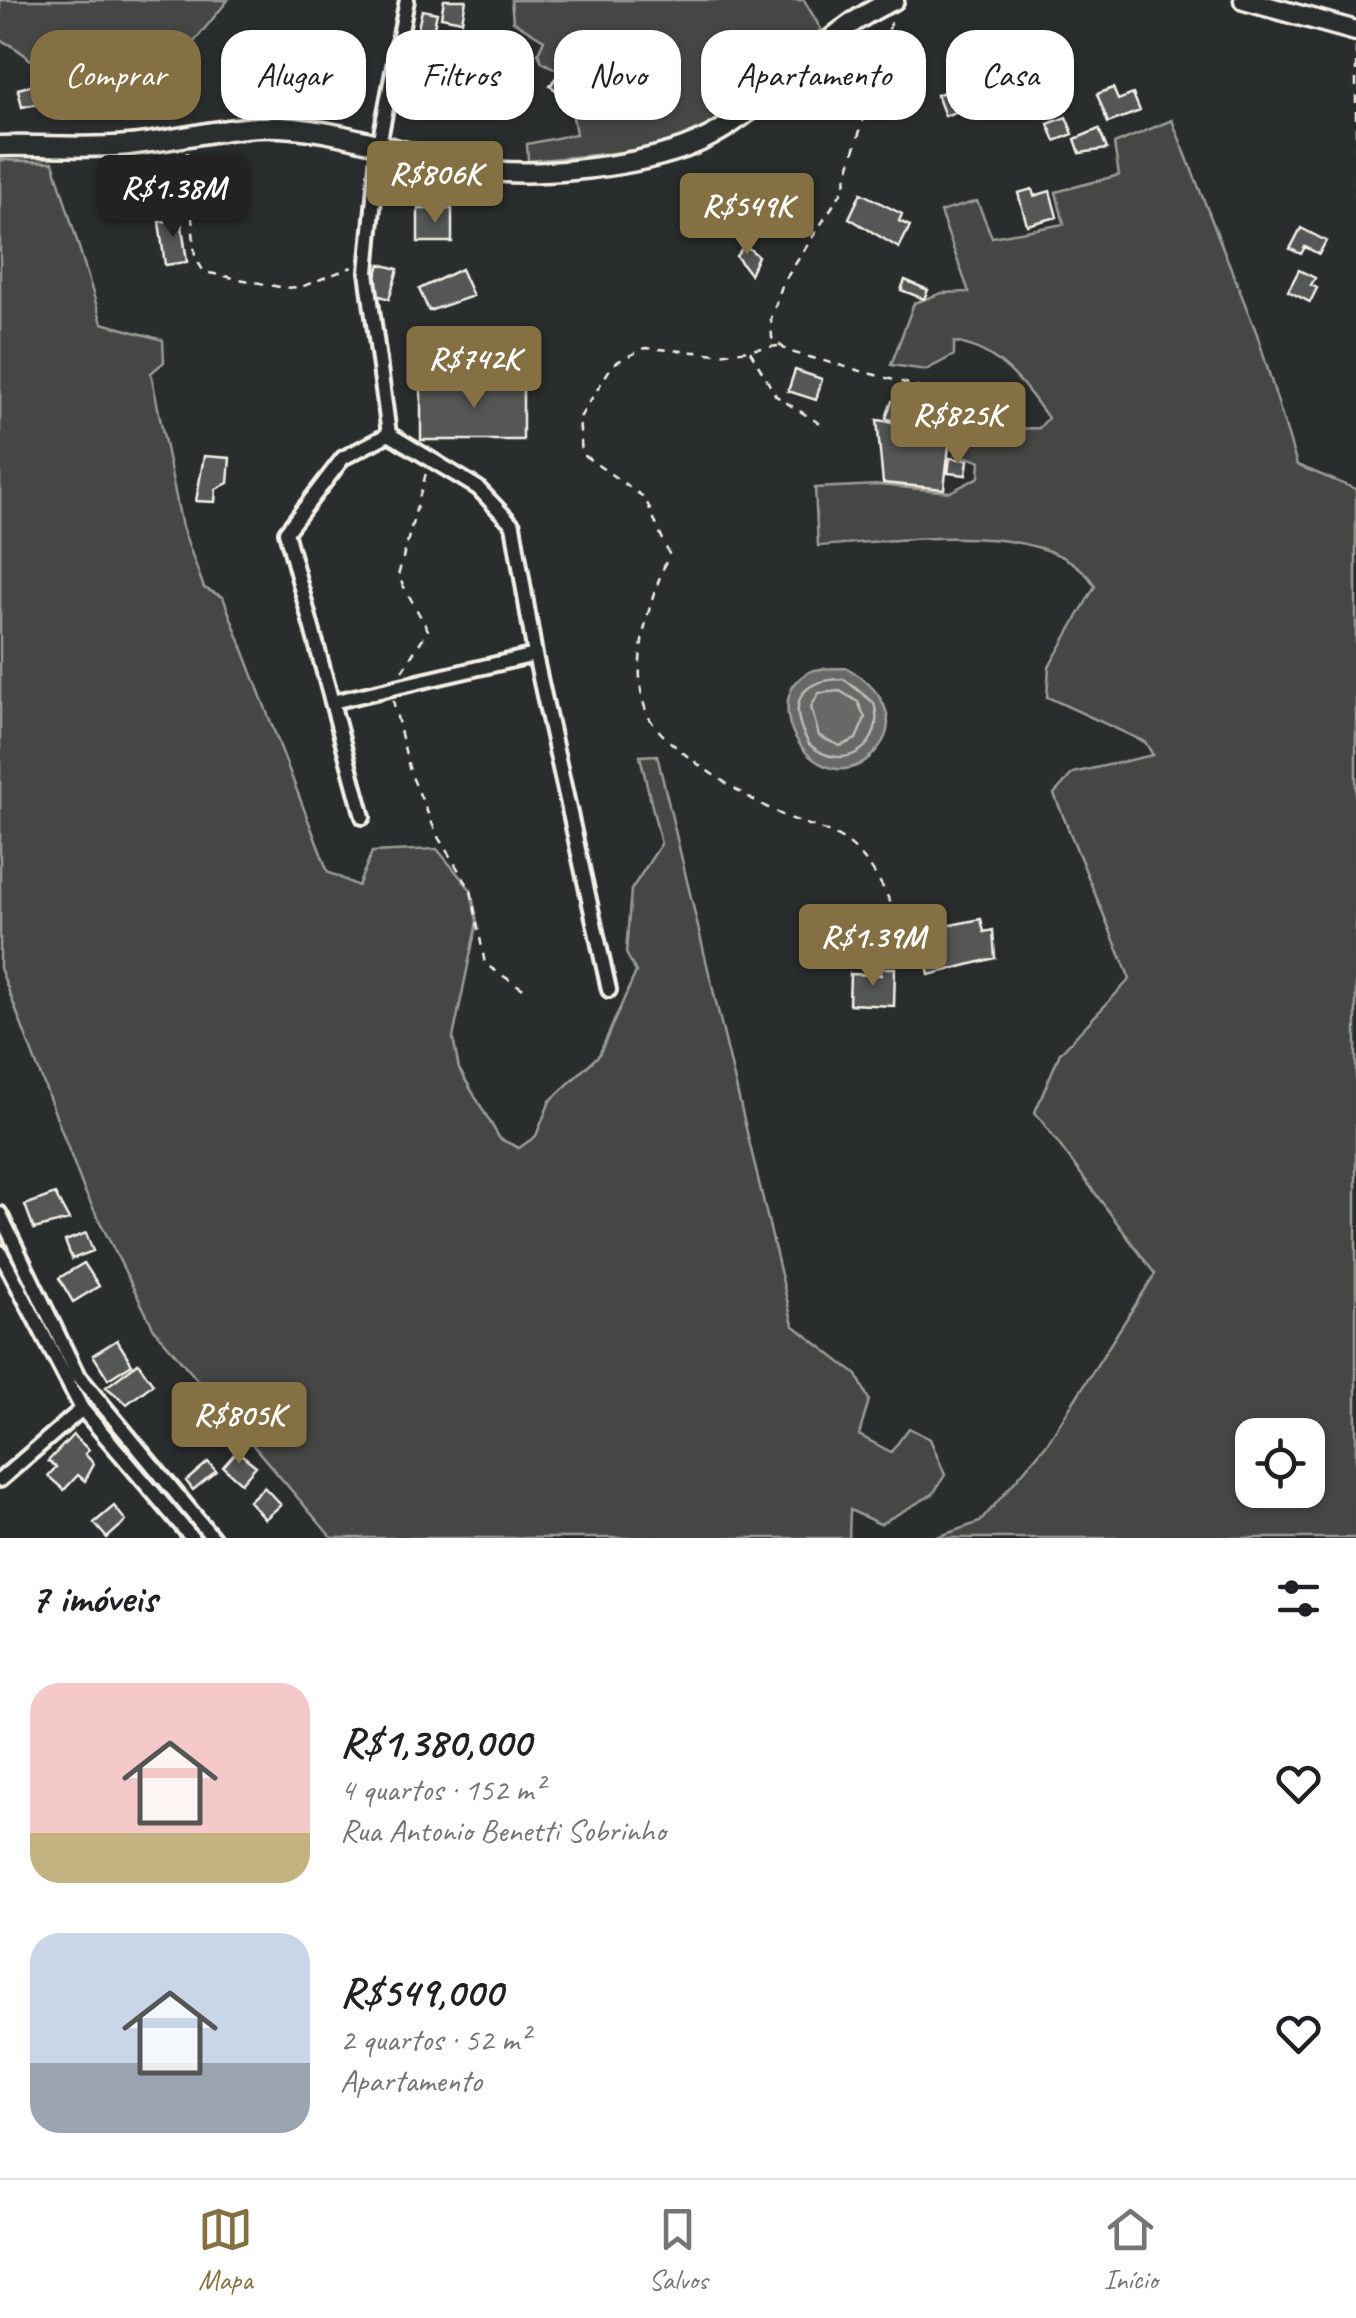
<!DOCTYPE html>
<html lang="pt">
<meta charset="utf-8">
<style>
body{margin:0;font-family:Caveat,sans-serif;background:#f6f6f6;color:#202124;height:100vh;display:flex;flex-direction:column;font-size:38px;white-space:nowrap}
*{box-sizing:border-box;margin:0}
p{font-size:32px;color:#757577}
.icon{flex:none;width:55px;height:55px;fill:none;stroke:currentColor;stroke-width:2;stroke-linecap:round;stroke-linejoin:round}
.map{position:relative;height:1538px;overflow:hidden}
.details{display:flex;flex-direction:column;background:#fff;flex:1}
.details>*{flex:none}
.banner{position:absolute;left:30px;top:30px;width:1298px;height:90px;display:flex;gap:20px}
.tools{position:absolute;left:1235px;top:1418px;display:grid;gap:20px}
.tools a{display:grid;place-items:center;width:90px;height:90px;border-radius:20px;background:#fff;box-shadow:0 2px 8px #0004;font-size:50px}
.price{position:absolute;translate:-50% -85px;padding:0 22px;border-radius:10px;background:#847042;color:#fff;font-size:32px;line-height:65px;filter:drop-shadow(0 2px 5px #0008)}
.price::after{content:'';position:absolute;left:50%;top:60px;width:30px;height:22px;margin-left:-15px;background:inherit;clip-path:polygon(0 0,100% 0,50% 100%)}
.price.on{background:#222;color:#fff}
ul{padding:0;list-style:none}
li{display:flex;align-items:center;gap:30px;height:250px;padding:0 30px}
li span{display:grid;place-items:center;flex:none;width:280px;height:200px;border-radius:30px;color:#555}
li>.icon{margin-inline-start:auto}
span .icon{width:120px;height:120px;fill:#fffc;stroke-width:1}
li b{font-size:42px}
h2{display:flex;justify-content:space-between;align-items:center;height:120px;padding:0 30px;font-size:42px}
.chip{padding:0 35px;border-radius:30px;background:#fff;box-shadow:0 2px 8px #0004;font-size:35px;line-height:90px}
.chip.on{background:#847042;color:#fff}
.tab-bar{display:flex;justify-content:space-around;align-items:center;height:140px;border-top:2px solid #e0e0e0;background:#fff;font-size:28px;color:#757577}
.tab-bar a{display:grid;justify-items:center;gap:5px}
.tab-bar .on{color:#847042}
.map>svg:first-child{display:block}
.green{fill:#444645;stroke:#9c9c96;stroke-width:2.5;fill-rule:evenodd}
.water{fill:#676866;stroke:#9f9f9a;stroke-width:2.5}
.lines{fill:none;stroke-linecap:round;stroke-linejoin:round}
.shore{stroke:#bcbab4;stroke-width:2.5}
.building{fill:#555756;stroke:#f4f1e8;stroke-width:2.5}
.minor-casing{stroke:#f4f1e8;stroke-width:20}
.secondary-casing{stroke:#f4f1e8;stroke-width:25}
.path{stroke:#f4f1e8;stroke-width:2.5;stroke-dasharray:8 8;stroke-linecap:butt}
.minor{stroke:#2a2d2e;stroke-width:12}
.secondary{stroke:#2a2d2e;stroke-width:18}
</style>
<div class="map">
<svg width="1356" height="1538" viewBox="0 0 1356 1538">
<rect width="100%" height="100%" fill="#2a2d2e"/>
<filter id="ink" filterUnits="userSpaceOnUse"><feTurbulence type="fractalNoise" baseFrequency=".01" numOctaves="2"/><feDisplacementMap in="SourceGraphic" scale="20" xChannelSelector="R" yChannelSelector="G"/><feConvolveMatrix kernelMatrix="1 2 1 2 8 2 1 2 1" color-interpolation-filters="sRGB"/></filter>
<g filter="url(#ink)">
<path class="green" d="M0,0H228L193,43L153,65L133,52L127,31L81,84L62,98C47,74 26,51 0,40Z
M511,0H804L821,29C796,54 772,84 744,106C683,153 601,154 528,161L527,144L576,134L570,100L581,82L542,62L538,53L544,40L513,21Z
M1172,120L1257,334L1297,465L1356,489V1538H934L980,1522L1046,1445L1155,1274L1035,1112L1060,1053L1130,979L1054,794L1073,773L1153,755L1145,742L1047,697L1049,667L1095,586C1054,515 890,542 818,546L815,488L879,485L950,492L979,477L980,461L955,454L960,437L983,430L1039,428L1048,418C1023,382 999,350 954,342V355L926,370L891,365L914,303L942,293L969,292L940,212L977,201L992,237L1064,224L1056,192L1119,175L1114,144ZM1252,1435H1308V1490H1252Z
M0,160L53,162L102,323L163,340L164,362L151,373L182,527L204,588L223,597L328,872L358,886L372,852L437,849L471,890L477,922L453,1038L459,1069L500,1139L519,1148L536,1136L550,1101L599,1055L636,972L626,953L631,890L661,844L640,756L657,755L793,1325L857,1375L869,1400L859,1435L891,1452L909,1428L930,1439L945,1475L933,1494L880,1524L850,1510L849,1538H332L154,1329L84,1190L0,968Z"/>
<path class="water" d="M847,668C878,686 906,721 873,754C820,808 752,702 809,672C819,667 835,669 847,668Z"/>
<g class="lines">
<path class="shore" d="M844,679L874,703C887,746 843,775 809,744C786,704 799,679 844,679Z
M840,691L858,702L865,718L856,739L840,746L819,736L811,707L819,693Z"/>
</g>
<path class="building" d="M444,0H466L462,21L441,17Z
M422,10L437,13L432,36L417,33Z
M445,41L487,48L484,70L477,69L476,74L441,68Z
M562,69L582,82L570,100L550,86Z
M999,77L1004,93L983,99L978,83Z
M962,84L971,106L945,116L937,95Z
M33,85L37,104L22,107L18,89Z
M1113,88L1118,100L1133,94L1140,111L1108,123L1097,94Z
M1066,117L1073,134L1055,141L1048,124Z
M1099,129L1107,149L1080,153L1075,139Z
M1032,189L1034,196L1050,191L1057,217L1027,225L1018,193Z
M861,193L902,214L899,221L910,226L899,248L849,218Z
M418,209H452V242H418Z
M180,212L187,262L165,265L159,222L167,221L166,214Z
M1301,228L1326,241L1319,254L1305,247L1301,254L1290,249Z
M745,245L758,256L750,274L736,256Z
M380,264L398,269L389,299L371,293Z
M461,269L473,296L429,311L419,289Z
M1299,270L1315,278L1311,285L1317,288L1310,302L1288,291Z
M905,280L928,290L924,299L901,290Z
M795,370L822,379L816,400L788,391Z
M482,375H516V387H523V440H421V387H482Z
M892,401L914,408L908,426L886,418Z
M877,420L951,429L944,489L883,483Z
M204,456L230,458L228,483L216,489L215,502L196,501Z
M950,458L968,460L966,475L948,473Z
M981,919L984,932L993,930L995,958L929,975L920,931Z
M881,968H895L894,1006L849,1004L850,974L881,975Z
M55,1194L69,1220L34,1229L25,1205Z
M86,1233L93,1251L72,1259L65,1241Z
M84,1263L99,1286L73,1302L59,1278Z
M117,1340L132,1364L108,1379L93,1355Z
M138,1363L153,1384L127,1404L106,1387Z
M73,1435L89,1450L85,1454L94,1464L85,1481L78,1475L64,1490L48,1476L56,1467L48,1461Z
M237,1451L256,1466L241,1483L223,1467Z
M208,1462L216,1471L193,1490L186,1481Z
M264,1487L281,1505L265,1519L249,1501Z
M114,1506L126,1521L107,1538L94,1523Z"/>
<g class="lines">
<g class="minor-casing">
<path id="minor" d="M389,434L367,272L379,144L407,0
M332,702L535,655
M363,817L286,532L343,458L389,434L478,488L513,525L535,655L609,990
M0,1214L77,1374L213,1538
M0,1252L82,1409L192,1538
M0,1480L82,1409"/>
</g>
<g class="secondary-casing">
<path id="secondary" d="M1244,0L1356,31
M0,146C43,145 87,149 129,145C179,140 230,125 280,127C344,130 404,154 466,167C524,180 627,168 684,148C768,118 812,34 894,0"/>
</g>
<path class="path" d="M891,22L843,190L783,283L771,318L772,338L787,351L916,386L959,423
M1356,47V207
M187,152L195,257L204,272L285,288L301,287L352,267
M778,346L719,354L645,348L613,364L579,419L582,454L645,498L669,554C650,600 629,661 646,711C657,744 747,798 778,813C800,824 830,829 849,844C872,863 888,894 898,921
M750,351L776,396L825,427
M402,671L428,630L398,576L426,473
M393,700L410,772L438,837L471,890L485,964L528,992"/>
<use href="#minor" class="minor"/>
<use href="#secondary" class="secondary"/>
</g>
</g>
</svg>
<div class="tools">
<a><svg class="icon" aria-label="locate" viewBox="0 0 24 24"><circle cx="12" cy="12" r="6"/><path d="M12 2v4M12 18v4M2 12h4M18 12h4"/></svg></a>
</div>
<b class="price" style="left:435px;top:226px">R$806K</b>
<b class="price on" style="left:173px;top:240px">R$1.38M</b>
<b class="price" style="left:747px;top:258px">R$549K</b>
<b class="price" style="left:474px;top:411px">R$742K</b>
<b class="price" style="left:958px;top:467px">R$825K</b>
<b class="price" style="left:873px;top:989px">R$1.39M</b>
<b class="price" style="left:239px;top:1467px">R$805K</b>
<div class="banner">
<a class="chip on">Comprar</a>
<a class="chip">Alugar</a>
<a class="chip">Filtros</a>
<a class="chip">Novo</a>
<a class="chip">Apartamento</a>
<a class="chip">Casa</a>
</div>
</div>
<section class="details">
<h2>7 imóveis<svg class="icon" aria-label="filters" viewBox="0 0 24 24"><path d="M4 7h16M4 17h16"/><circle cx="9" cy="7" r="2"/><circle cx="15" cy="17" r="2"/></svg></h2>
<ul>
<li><span style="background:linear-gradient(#f6c9c9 75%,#c2b280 0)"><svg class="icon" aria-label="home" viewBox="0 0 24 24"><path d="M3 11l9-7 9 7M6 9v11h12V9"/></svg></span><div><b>R$1,380,000</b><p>4 quartos · 152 m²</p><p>Rua Antonio Benetti Sobrinho</p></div><svg class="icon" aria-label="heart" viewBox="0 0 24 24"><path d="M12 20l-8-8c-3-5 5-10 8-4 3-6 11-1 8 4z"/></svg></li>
<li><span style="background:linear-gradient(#c9d6e8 65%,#9aa5b1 0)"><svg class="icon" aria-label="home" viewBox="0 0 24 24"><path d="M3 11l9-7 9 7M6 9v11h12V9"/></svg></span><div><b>R$549,000</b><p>2 quartos · 52 m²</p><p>Apartamento</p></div><svg class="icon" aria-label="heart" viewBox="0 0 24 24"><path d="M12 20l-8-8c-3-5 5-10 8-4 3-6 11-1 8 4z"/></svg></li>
</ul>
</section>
<nav class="tab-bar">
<a class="on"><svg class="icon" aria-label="map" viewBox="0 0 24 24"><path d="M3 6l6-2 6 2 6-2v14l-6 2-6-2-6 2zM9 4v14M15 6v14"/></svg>Mapa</a>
<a><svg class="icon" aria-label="saved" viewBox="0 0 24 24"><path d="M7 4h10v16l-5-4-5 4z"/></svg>Salvos</a>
<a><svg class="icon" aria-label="home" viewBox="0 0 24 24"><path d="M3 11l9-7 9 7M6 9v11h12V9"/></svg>Início</a>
</nav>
